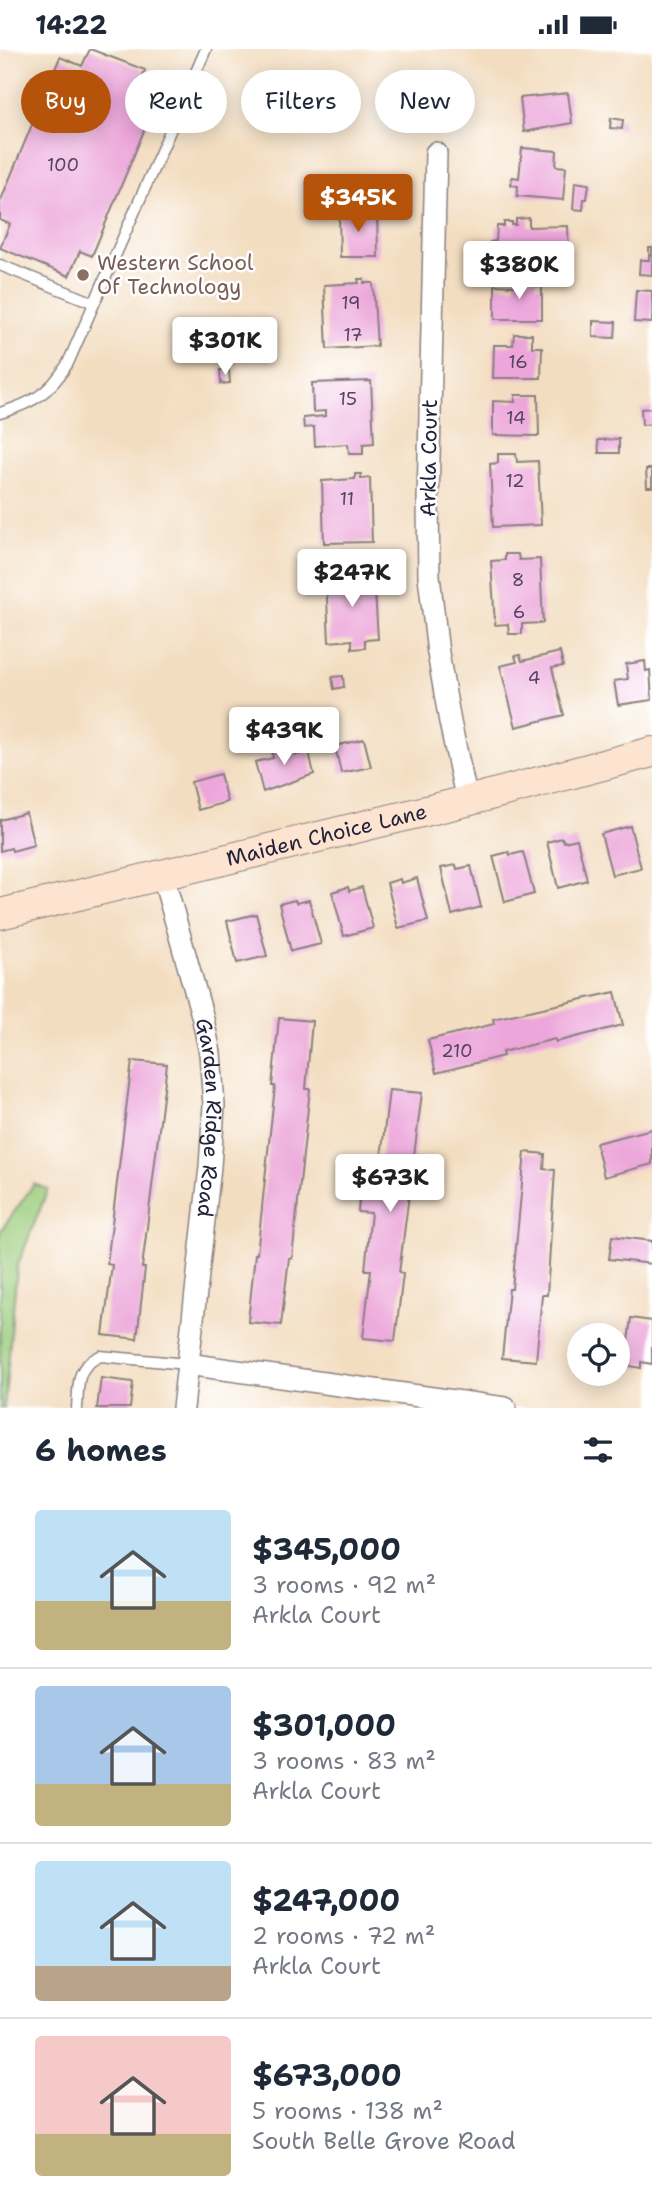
<!DOCTYPE html>
<meta charset="utf-8">
<style>
body{margin:0;font-family:"Shantell Sans",sans-serif;background:#f6f6f7;color:#1f2937;height:100vh;display:flex;flex-direction:column;font-size:26px;white-space:nowrap}
*{box-sizing:border-box;margin:0}
p{font-size:23px;color:#747a83}
.icon{flex:none;width:38px;height:38px;fill:none;stroke:currentColor;stroke-width:2;stroke-linecap:round;stroke-linejoin:round}
.map{position:relative;height:1359px;overflow:hidden}
.side{display:flex;flex-direction:column;background:#fff;flex:1}
.side>*{flex:none}
.guide{position:absolute;left:21px;top:21px;width:611px;height:63px;display:flex;gap:14px}
.controls{position:absolute;left:567px;top:1274px;display:grid;gap:14px}
.controls a{display:grid;place-items:center;width:63px;height:63px;border-radius:50%;background:#fff;box-shadow:0 4px 18px #0003;font-size:35px}
.price{position:absolute;translate:-50% -60px;padding:0 16px;border-radius:7px;background:#fff;color:#222;font-size:23px;line-height:46px;filter:drop-shadow(0 2px 4px #0008)}
.price::after{content:'';position:absolute;left:50%;top:42px;width:21px;height:16px;margin-left:-10px;background:inherit;clip-path:polygon(0 0,100% 0,50% 100%)}
.price.on{background:#b45309;color:#fff}
ul{padding:0;list-style:none}
li{display:flex;align-items:center;gap:21px;height:175px;padding:0 35px}
li+li{border-top:2px solid #e0e1e3}
li span{display:grid;place-items:center;flex:none;width:196px;height:140px;border-radius:7px;color:#555}
li>.icon{margin-inline-start:auto}
span .icon{width:84px;height:84px;fill:#fffc;stroke-width:1}
li b{font-size:30px}
h2{display:flex;justify-content:space-between;align-items:center;height:84px;padding:0 35px;font-size:30px}
.chip{padding:0 24px;border-radius:32px;background:#fff;box-shadow:0 4px 18px #0003;font-size:24px;line-height:63px}
.chip.on{background:#b45309;color:#fff}
.status{display:flex;justify-content:space-between;align-items:center;height:49px;padding:0 35px;background:#fff;direction:ltr}
.status svg{height:19px;fill:currentColor}
.map>svg:first-child{display:block}
.green{fill:#9ccc7c;stroke:#5f775c;stroke-width:2}
.building{fill:#eca6da}
.lines{fill:none;stroke-linecap:round;stroke-linejoin:round}
.lane-casing{stroke:#8a807e;stroke-width:13}
.street-casing{stroke:#8a807e;stroke-width:24}
.secondary-casing{stroke:#8a807e;stroke-width:32}
.lane{stroke:#fff;stroke-width:10}
.street{stroke:#fff;stroke-width:21}
.secondary{stroke:#fde4d0;stroke-width:30}
.education-dot{fill:#8d6e63;stroke:#fff;stroke-width:2.5}
.labels{text-anchor:middle;dominant-baseline:central;stroke-width:5;stroke-linejoin:round;paint-order:stroke}
.number-label{font-size:18px;fill:#544363}
.education-label{font-size:21px;fill:#785e54;stroke:#fff;text-anchor:start}
.street-label{font-size:21px;fill:#22223b;stroke:#fff}
</style>
<div class="status"><b>14:22</b><svg viewBox="0 0 49 12"><path d="M0 12V9h3v3zM5 12V6h3v6zM10 12V3h3v9zM15 12V0h3v12zM26 1h20v11H26zM47 4h2v5h-2z"/></svg></div>
<div class="map">
<svg width="652" height="1359" viewBox="0 0 652 1359">
<rect width="100%" height="100%" fill="#fff"/>
<filter id="ink" filterUnits="userSpaceOnUse"><feTurbulence type="fractalNoise" baseFrequency=".0143" numOctaves="2"/><feDisplacementMap in="SourceGraphic" scale="14" xChannelSelector="R" yChannelSelector="G"/><feConvolveMatrix kernelMatrix="1 2 1 2 8 2 1 2 1" color-interpolation-filters="sRGB"/></filter>
<filter id="wash" filterUnits="userSpaceOnUse"><feTurbulence type="fractalNoise" baseFrequency=".00686" numOctaves="4" result="noise"/><feDisplacementMap in="SourceGraphic" scale="28" xChannelSelector="R" yChannelSelector="G"/><feGaussianBlur stdDeviation="1.57" result="paint"/><feColorMatrix in="noise" values="0 0 0 0 0 0 0 0 0 0 0 0 0 0 0 0 0 1.4 0 .05"/><feComposite in="paint" operator="in"/></filter>
<g filter="url(#wash)">
<rect width="100%" height="100%" fill="#f3ddc0"/>
<path class="green" d="M34,1135L48,1140L17,1218L4,1359H0V1183Z"/>
<g id="blocks">
<path class="building" d="M90,0L145,21L138,39L158,48L92,207L80,202L69,227L0,199L10,175L0,171V153L60,8L82,17Z
M568,44L572,74L524,83L520,49Z
M611,69L623,71L622,80L610,79Z
M522,99L557,102L556,117L566,118L563,151L517,147L518,137L511,136L512,128L519,129Z
M575,133L589,135L587,150H584L583,161L573,160Z
M352,157H359V163L377,162L378,208H340L339,163H352Z
M529,169V178L568,177L569,210L542,211V208L495,210V198H489L490,193L496,192L497,177H504V173H512V176H516V170Z
M649,199H652V226L639,225L640,211H649Z
M537,229L536,237H542V270H495V236L515,237V230Z
M358,230H364V234H373L377,297L327,300L324,236L359,234Z
M636,241L652,242V274L634,273Z
M593,272L616,273L615,289L593,288Z
M514,285H532V298H542L541,329H493L494,296H513Z
M220,321H229L230,334L221,335Z
M371,332L374,394L363,395V405H349L348,395L315,397L314,378L304,379L303,369L325,367V362L313,363L312,334Z
M515,346H538L539,387L493,386V352L515,353Z
M652,359V375L642,376L641,360Z
M619,390V404H599L598,391Z
M498,405H516L517,413L538,412L541,476L493,478L490,415L498,414Z
M646,420H652V438H647Z
M355,425H361V430L370,429L372,493L324,494L322,432L355,430Z
M505,505H518L519,511L540,510L543,574L522,575V585H509L508,575L495,576L491,512L505,511Z
M366,522V528L374,527L378,590L365,591V599L352,600V591L329,593L326,528L350,527V523Z
M560,603L563,617L552,619L564,666L516,678L500,617L517,613L515,607L520,606L522,612Z
M645,612L646,622L650,621L652,651L618,656L614,632L628,630L626,615Z
M343,627L344,638L334,640L332,628Z
M364,690L371,718L341,724L335,697Z
M292,691L296,706L309,703L314,725L263,743L255,713L273,709L270,697Z
M220,725L227,753L198,761L191,733Z
M26,764L34,796L12,802L11,799L0,802V771Z
M630,777L641,819L612,826L601,785Z
M562,789L564,793L577,790L587,831L558,839L547,793Z
M509,803L510,806L523,803L534,845L505,853L493,807Z
M456,816L457,820L471,817L481,858L452,866L441,819Z
M417,829L428,872L398,879L387,834L400,830L401,834Z
M348,838L349,842L362,838L373,879L344,887L332,843Z
M295,851L296,854L309,851L321,895L291,902L279,855Z
M256,865L267,907L237,914L227,872Z
M615,943L623,976L556,993L555,990L502,1003L503,1007L436,1024L428,991L494,975L493,970Z
M279,969L312,972L306,1040H310L292,1209H289L281,1276L248,1273L255,1205H257L275,1037H272Z
M132,1012L167,1015L142,1219H145L137,1290L103,1286L112,1216L107,1215Z
M389,1041L422,1044L399,1224L403,1225L395,1292L363,1289L371,1221H365L371,1164L358,1163L360,1139L375,1141L378,1109H381Z
M652,1080V1115L604,1128L596,1094Z
M525,1103L545,1105L544,1120L555,1121L547,1246H542L536,1312L502,1309L509,1240H512Z
M612,1187L652,1192V1215L609,1210Z
M631,1269L652,1272V1315L641,1313V1319L625,1316Z
M101,1329L133,1333L130,1359H97Z"/>
</g>
</g>
<g filter="url(#ink)">
<use href="#blocks" fill-opacity="0" stroke="#8a807e" stroke-width="2"/>
<g class="lines">
<g class="lane-casing">
<path id="lane" d="M0,216L94,254
M0,364C33,354 50,344 68,314L206,0
M77,1359C79,1334 75,1319 100,1307L187,1315"/>
</g>
<g class="street-casing">
<g id="street">
<path d="M436,104L428,453L429,527L438,604L450,673L467,752"/>
<path id="s1" d="M163,827L202,966L210,1004L214,1056L210,1118L183,1359"/>
<path d="M187,1315L505,1359"/>
</g>
</g>
<g class="secondary-casing">
<g id="secondary">
<path id="s2" d="M0,865L467,752L652,703"/>
</g>
</g>
<use href="#lane" class="lane"/>
<use href="#street" class="street"/>
<use href="#secondary" class="secondary"/>
</g>
</g>
<circle class="education-dot" cx="83" cy="226" r="7"/>
<g class="labels">
<g class="number-label">
<text x="63" y="116">100</text>
<text x="351" y="254">19</text>
<text x="353" y="286">17</text>
<text x="518" y="313">16</text>
<text x="348" y="350">15</text>
<text x="516" y="369">14</text>
<text x="515" y="432">12</text>
<text x="347" y="450">11</text>
<text x="518" y="531">8</text>
<text x="519" y="563">6</text>
<text x="534" y="629">4</text>
<text x="457" y="1002">210</text>
</g>
<g class="education-label">
<text x="97" y="214">Western School<tspan x="97" dy="24">Of Technology</tspan></text>
</g>
<g class="street-label">
<text transform="translate(429 409) rotate(-89)">Arkla Court</text>
<text stroke="none"><textPath href="#s2" startOffset="336">Maiden Choice Lane</textPath></text>
<text stroke="none"><textPath href="#s1" startOffset="248">Garden Ridge Road</textPath></text>
</g>
</g>
</svg>
<div class="controls">
<a><svg class="icon" aria-label="locate" viewBox="0 0 24 24"><circle cx="12" cy="12" r="6"/><path d="M12 2v4M12 18v4M2 12h4M18 12h4"/></svg></a>
</div>
<b class="price on" style="left:358px;top:185px">$345K</b>
<b class="price" style="left:519px;top:252px">$380K</b>
<b class="price" style="left:225px;top:328px">$301K</b>
<b class="price" style="left:352px;top:560px">$247K</b>
<b class="price" style="left:284px;top:718px">$439K</b>
<b class="price" style="left:390px;top:1165px">$673K</b>
<div class="guide">
<a class="chip on">Buy</a>
<a class="chip">Rent</a>
<a class="chip">Filters</a>
<a class="chip">New</a>
</div>
</div>
<section class="side">
<h2>6 homes<svg class="icon" aria-label="filters" viewBox="0 0 24 24"><path d="M4 7h16M4 17h16"/><circle cx="9" cy="7" r="2"/><circle cx="15" cy="17" r="2"/></svg></h2>
<ul>
<li><span style="background:linear-gradient(#bfe0f5 65%,#c2b280 0)"><svg class="icon" aria-label="home" viewBox="0 0 24 24"><path d="M3 11l9-7 9 7M6 9v11h12V9"/></svg></span><div><b>$345,000</b><p>3 rooms · 92 m²</p><p>Arkla Court</p></div></li>
<li><span style="background:linear-gradient(#a9c7e8 70%,#c2b280 0)"><svg class="icon" aria-label="home" viewBox="0 0 24 24"><path d="M3 11l9-7 9 7M6 9v11h12V9"/></svg></span><div><b>$301,000</b><p>3 rooms · 83 m²</p><p>Arkla Court</p></div></li>
<li><span style="background:linear-gradient(#bfe0f5 75%,#b9a48a 0)"><svg class="icon" aria-label="home" viewBox="0 0 24 24"><path d="M3 11l9-7 9 7M6 9v11h12V9"/></svg></span><div><b>$247,000</b><p>2 rooms · 72 m²</p><p>Arkla Court</p></div></li>
<li><span style="background:linear-gradient(#f6c9c9 70%,#c2b280 0)"><svg class="icon" aria-label="home" viewBox="0 0 24 24"><path d="M3 11l9-7 9 7M6 9v11h12V9"/></svg></span><div><b>$673,000</b><p>5 rooms · 138 m²</p><p>South Belle Grove Road</p></div></li>
</ul>
</section>
